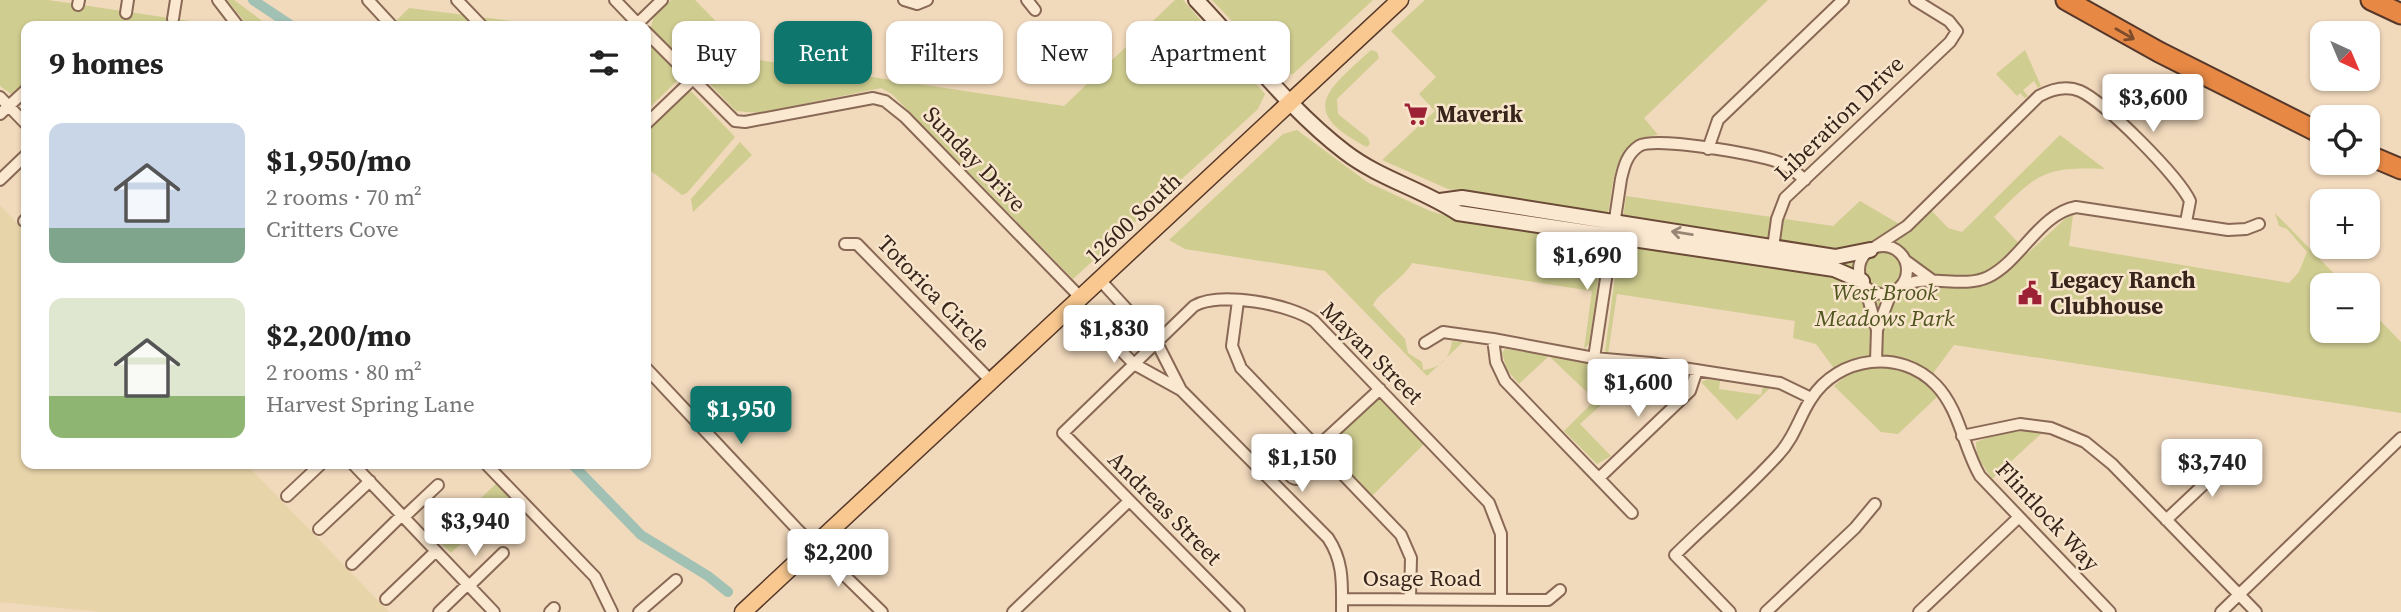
<!DOCTYPE html>
<meta charset="utf-8">
<style>
body{margin:0;font-family:"Source Serif 4",serif;background:#f2f2f2;color:#222;height:100vh;display:flex;flex-direction:column;font-size:26px;white-space:nowrap}
*{box-sizing:border-box;margin:0}
p{font-size:23px;color:#767676}
.icon{flex:none;width:38px;height:38px;fill:none;stroke:currentColor;stroke-width:2;stroke-linecap:round;stroke-linejoin:round}
.map{position:relative;flex:1;overflow:hidden}
.details{position:absolute;left:21px;top:21px;width:630px;height:448px;display:flex;flex-direction:column;background:#fff;border-radius:14px;box-shadow:0 2px 5px #0004}
.details>*{flex:none}
.hud{position:absolute;left:672px;top:21px;width:665px;height:63px;display:flex;gap:14px}
.needle{width:46px;rotate:136deg}
.fabs{position:absolute;left:2310px;top:21px;display:grid;gap:14px}
.fabs a{display:grid;place-items:center;width:70px;height:70px;border-radius:14px;background:#fff;box-shadow:0 2px 5px #0004;font-size:35px}
.price{position:absolute;translate:-50% -60px;padding:0 16px;border-radius:7px;background:#fff;color:#222;font-size:23px;line-height:46px;filter:drop-shadow(0 2px 4px #0008)}
.price::after{content:'';position:absolute;left:50%;top:42px;width:21px;height:16px;margin-left:-10px;background:inherit;clip-path:polygon(0 0,100% 0,50% 100%)}
.price.current{background:#0f766e;color:#fff}
ul{padding:0;list-style:none}
li{display:flex;align-items:center;gap:21px;height:175px;padding:0 28px}
li span{display:grid;place-items:center;flex:none;width:196px;height:140px;border-radius:14px;color:#555}
li>.icon{margin-inline-start:auto}
span .icon{width:84px;height:84px;fill:#fffc;stroke-width:1}
li b{font-size:30px}
h2{display:flex;justify-content:space-between;align-items:center;height:84px;padding:0 28px;font-size:30px}
.chip{padding:0 24px;border-radius:14px;background:#fff;box-shadow:0 2px 5px #0004;font-size:24px;line-height:63px}
.chip.current{background:#0f766e;color:#fff}
.map>svg:first-child{display:block}
.farmland{fill:#e7d4a9}
.green{fill:#cfcd90}
.lines{fill:none;stroke-linecap:round;stroke-linejoin:round}
.canal{stroke:#a0c1b3;stroke-width:10}
.street-casing{stroke:#896955;stroke-width:14}
.secondary-casing{stroke:#6b4a38;stroke-width:18}
.primary-casing{stroke:#56382a;stroke-width:19}
.highway-casing{stroke:#56382a;stroke-width:23}
.street{stroke:#fbe8d0;stroke-width:10}
.secondary{stroke:#fbe8d0;stroke-width:14}
.primary{stroke:#f8c890;stroke-width:16}
.highway{stroke:#e78845;stroke-width:19}
.oneway{stroke:#7d4c2c}
.oneway2{stroke:#998676}
.labels{text-anchor:middle;dominant-baseline:central;stroke-width:5;stroke-linejoin:round;paint-order:stroke}
.poi-label{font-size:23px;font-weight:bold;fill:#37241b;stroke:#f8e5cc;text-anchor:start}
.street-label{font-size:23px;fill:#37241b;stroke:#f8e5cc}
.park-label{font-size:23px;font-style:italic;fill:#505520;stroke:#f8e5cc}
</style>
<div class="map">
<svg width="2401" height="612" viewBox="0 0 2401 612">
<rect width="100%" height="100%" fill="#f1d9bc"/>
<path class="farmland" d="M0,205L26,233V464H246L389,612H101L0,602Z"/>
<path class="green" d="M0,0H48L224,26H26V83L11,94L0,86Z
M227,0H234L269,26H248Z
M671,0H695L741,47L732,56L1064,106L1175,0H1183L1265,94L1258,109L1073,279L892,94L881,88L759,113L736,111L707,81L703,84L650,31L654,16Z
M1212,0H1373L1293,74L1283,75Z
M1425,0H1768L1644,118L1658,135C1615,139 1614,176 1609,210L1604,215L1448,189L1382,160L1435,111L1419,94L1436,77L1391,31Z
M409,8L553,26H399L396,21Z
M646,37L681,77L646,111Z
M1371,50L1377,52L1379,58L1337,99L1338,114L1368,138L1370,144L1367,147C1296,110 1328,90 1371,50Z
M2025,50L2041,86L2038,88L2034,81L2023,90L2028,96L2025,98L2020,93L2017,96L1996,74Z
M689,89L735,137L687,193L682,195L646,167V133Z
M1297,130L1367,182L1430,211L1454,218L1600,243L1602,257L1589,344L1584,349L1592,291L1412,263C1402,280 1378,293 1373,305L1405,339L1408,353L1422,362L1423,370C1440,368 1450,359 1452,341L1463,342L1427,376L1325,271L1185,249L1169,240L1283,134Z
M2060,135L2105,169C2043,166 2037,174 1994,217L2028,253L2065,219L2073,215L2069,246L2289,283L2299,272L2307,252L2287,229L2279,226L2275,213L2345,285H2322V331H2368V308L2401,342V413L1954,345L1934,372L1937,397L1898,434L1881,432L1834,386L1842,379L1816,344L1793,338L1795,321L1617,294L1608,354L1605,351L1626,196L1833,226L1860,201L1911,231L1931,210L1948,228L1962,232Z
M740,142L752,155L693,212L691,199Z
M1505,349L1548,355V353C1593,364 1637,368 1682,375L1686,382L1669,400L1640,370L1580,424L1611,456L1597,464L1564,431L1595,400L1549,356L1519,384L1507,370L1502,353Z
M1708,379L1720,381L1719,389L1761,395L1763,387L1770,388L1737,420L1701,382Z
M1377,398L1384,399L1426,442L1371,497L1328,453L1327,446Z
M2023,431L2042,433L1992,479L1977,456L1976,442L1997,434Z
M497,483L510,497L451,553L437,539Z"/>
<g class="lines">
<path class="canal" d="M253,0L292,26
M572,464L641,535L708,576L728,592"/>
<g class="street-casing">
<path id="street" d="M218,0L238,26
M368,0L392,26
M457,0L482,26
M615,0L640,26
M904,0L917,4L927,0
M1027,0L1035,10
M78,5L79,0
M126,13L128,0
M173,19L176,0
M635,26L662,0
M646,32L735,121L745,122L873,98L885,101L905,117L1081,298
M0,97L26,124
M0,114L26,90
M646,124L692,80
M1708,149L1718,120L1843,0
M0,180L26,155
M24,221L26,219
M845,244H857L990,380
M1859 270a24 24 0 1 1 48 0a24 24 0 1 1-48 0Z
M1875,247L1907,226L2039,96C2052,89 2066,85 2080,91C2105,102 2179,177 2190,201L2186,222
M1773,248L1777,219L1785,198L1950,42L1957,31L1949,21L1915,0
M1906,261L1932,280
M1100,280L1156,341L1181,390
M1865,287L1877,330L1876,361
M1899,288C1926,271 1960,290 1988,277C2021,261 2039,214 2076,207L2228,230L2246,229L2259,224
M1238,301L1232,346L1241,368L1401,535L1411,558L1410,598
M1075,303L1134,364L1181,390L1328,538C1344,562 1342,584 1342,612
M1877,330L1891,293
M1493,339L1496,362L1505,381L1632,513
M1425,343L1443,332L1493,339L1594,358L1651,363L1780,383L1811,398
M1594,358L1621,179C1624,166 1627,154 1639,146C1655,136 1756,154 1778,162C1788,165 1797,173 1805,180
M646,368L797,529L882,612
M1962,436L2020,424L2051,428L2085,442L2112,464L2256,612
M1288 470a9 9 0 1 1 18 0a9 9 0 1 1-18 0Z
M1301,462L1380,389
M353,464L494,612
M486,464L595,577L612,612
M1599,478L1690,391L1697,370
M287,496L321,464
M404,517L438,485
M2166,520L2236,454
M319,529L370,481
M352,564L402,515
M469,586L503,553
M386,599L436,551
M1342,599L1548,600L1560,590
M439,612L468,584
M550,612L554,608
M639,612L676,580
M1013,612L1128,502
M1239,612L1063,433L1194,306C1220,291 1290,304 1314,321L1489,503L1501,534V599
M1730,612L1675,555C1709,521 1747,490 1779,454C1795,437 1799,417 1811,399C1838,356 1901,348 1936,385C1960,410 1963,447 1980,476L2110,612
M1766,612L1855,528L1875,504
M1919,612L2018,518
M2221,612L2401,438"/>
</g>
<g class="secondary-casing">
<path id="secondary" d="M1196,0C1243,49 1292,112 1345,152C1380,179 1422,189 1458,213L1834,269L1862,281
M1440,201L1462,198L1835,257L1870,250"/>
</g>
<g class="primary-casing">
<path id="primary" d="M743,612L1400,0"/>
</g>
<g class="highway-casing">
<path id="highway" d="M2066,0L2159,52L2322,134
M2371,0L2401,14
M2368,155L2401,169"/>
</g>
<use href="#street" class="street"/>
<use href="#secondary" class="secondary"/>
<use href="#primary" class="primary"/>
<use href="#highway" class="highway"/>
</g>
<defs><path id="oneway-shaft" d="M-6 0H5M1.5-3L5.5 0L1.5 3" fill="none" stroke-width="1.6" stroke-linecap="round" stroke-linejoin="round" transform="scale(1.75)"/></defs>
<use class="oneway" href="#oneway-shaft" transform="translate(2125 34) rotate(30)"/>
<use class="oneway2" href="#oneway-shaft" transform="translate(1682 233) rotate(-171)"/>
<defs>
<g id="supermarket-bare" transform="scale(1.89)"><path d="M-6-5.5h2.5l.6 2H6L4.5 2H-2.5L-4.4-4H-6ZM-1.5 3.2a1.3 1.3 0 1 0 .1 0ZM3 3.2a1.3 1.3 0 1 0 .1 0Z" fill="#9c2134" stroke="#f8e5cc" stroke-width="2.5" paint-order="stroke"/></g>
<g id="civic-bare" transform="scale(1.89)"><path d="M-.6-6.5H3V-4.5H.6V-3L4-1V1h2V6H-6V1h2V-1L-.6-3ZM-1.2 2.5V6h2.4V2.5Z" fill="#9c2134" stroke="#f8e5cc" stroke-width="2.5" paint-order="stroke"/></g>
</defs>
<g fill-rule="evenodd">
<use href="#supermarket-bare" x="1416" y="114"/>
<use href="#civic-bare" x="2030" y="293"/>
</g>
<g class="labels">
<g class="poi-label">
<text x="1436" y="114">Maverik</text>
<text x="2050" y="280">Legacy Ranch<tspan x="2050" dy="26">Clubhouse</tspan></text>
</g>
<g class="street-label">
<text transform="translate(1839 118) rotate(-44)">Liberation Drive</text>
<text transform="translate(975 159) rotate(46)">Sunday Drive</text>
<text transform="translate(1133 218) rotate(-43)">12600 South</text>
<text transform="translate(934 293) rotate(46)">Totorica Circle</text>
<text transform="translate(1372 353) rotate(45)">Mayan Street</text>
<text transform="translate(1165 508) rotate(45)">Andreas Street</text>
<text transform="translate(2048 516) rotate(47)">Flintlock Way</text>
<text x="1422" y="578">Osage Road</text>
</g>
<g class="park-label">
<text x="1885" y="292">West Brook<tspan x="1885" dy="26">Meadows Park</tspan></text>
</g>
</g>
</svg>
<div class="fabs">
<a><svg class="needle" viewBox="-14 -14 28 28"><path d="M0-13l5 13h-10z" fill="#e53935"/><path d="M0 13l5-13h-10z" fill="#767676"/></svg></a>
<a><svg class="icon" aria-label="locate" viewBox="0 0 24 24"><circle cx="12" cy="12" r="6"/><path d="M12 2v4M12 18v4M2 12h4M18 12h4"/></svg></a>
<a>+</a>
<a>−</a>
</div>
<b class="price" style="left:2153px;top:134px">$3,600</b>
<b class="price" style="left:1587px;top:292px">$1,690</b>
<b class="price" style="left:1114px;top:365px">$1,830</b>
<b class="price" style="left:1638px;top:419px">$1,600</b>
<b class="price current" style="left:741px;top:446px">$1,950</b>
<b class="price" style="left:1302px;top:494px">$1,150</b>
<b class="price" style="left:2212px;top:499px">$3,740</b>
<b class="price" style="left:475px;top:558px">$3,940</b>
<b class="price" style="left:838px;top:589px">$2,200</b>
<div class="hud">
<a class="chip">Buy</a>
<a class="chip current">Rent</a>
<a class="chip">Filters</a>
<a class="chip">New</a>
<a class="chip">Apartment</a>
</div>
<section class="details">
<h2>9 homes<svg class="icon" aria-label="filters" viewBox="0 0 24 24"><path d="M4 7h16M4 17h16"/><circle cx="9" cy="7" r="2"/><circle cx="15" cy="17" r="2"/></svg></h2>
<ul>
<li><span style="background:linear-gradient(#c9d6e8 75%,#7fa58c 0)"><svg class="icon" aria-label="home" viewBox="0 0 24 24"><path d="M3 11l9-7 9 7M6 9v11h12V9"/></svg></span><div><b>$1,950/mo</b><p>2 rooms · 70 m²</p><p>Critters Cove</p></div></li>
<li><span style="background:linear-gradient(#dfe7d0 70%,#8fb573 0)"><svg class="icon" aria-label="home" viewBox="0 0 24 24"><path d="M3 11l9-7 9 7M6 9v11h12V9"/></svg></span><div><b>$2,200/mo</b><p>2 rooms · 80 m²</p><p>Harvest Spring Lane</p></div></li>
</ul>
</section>
</div>
